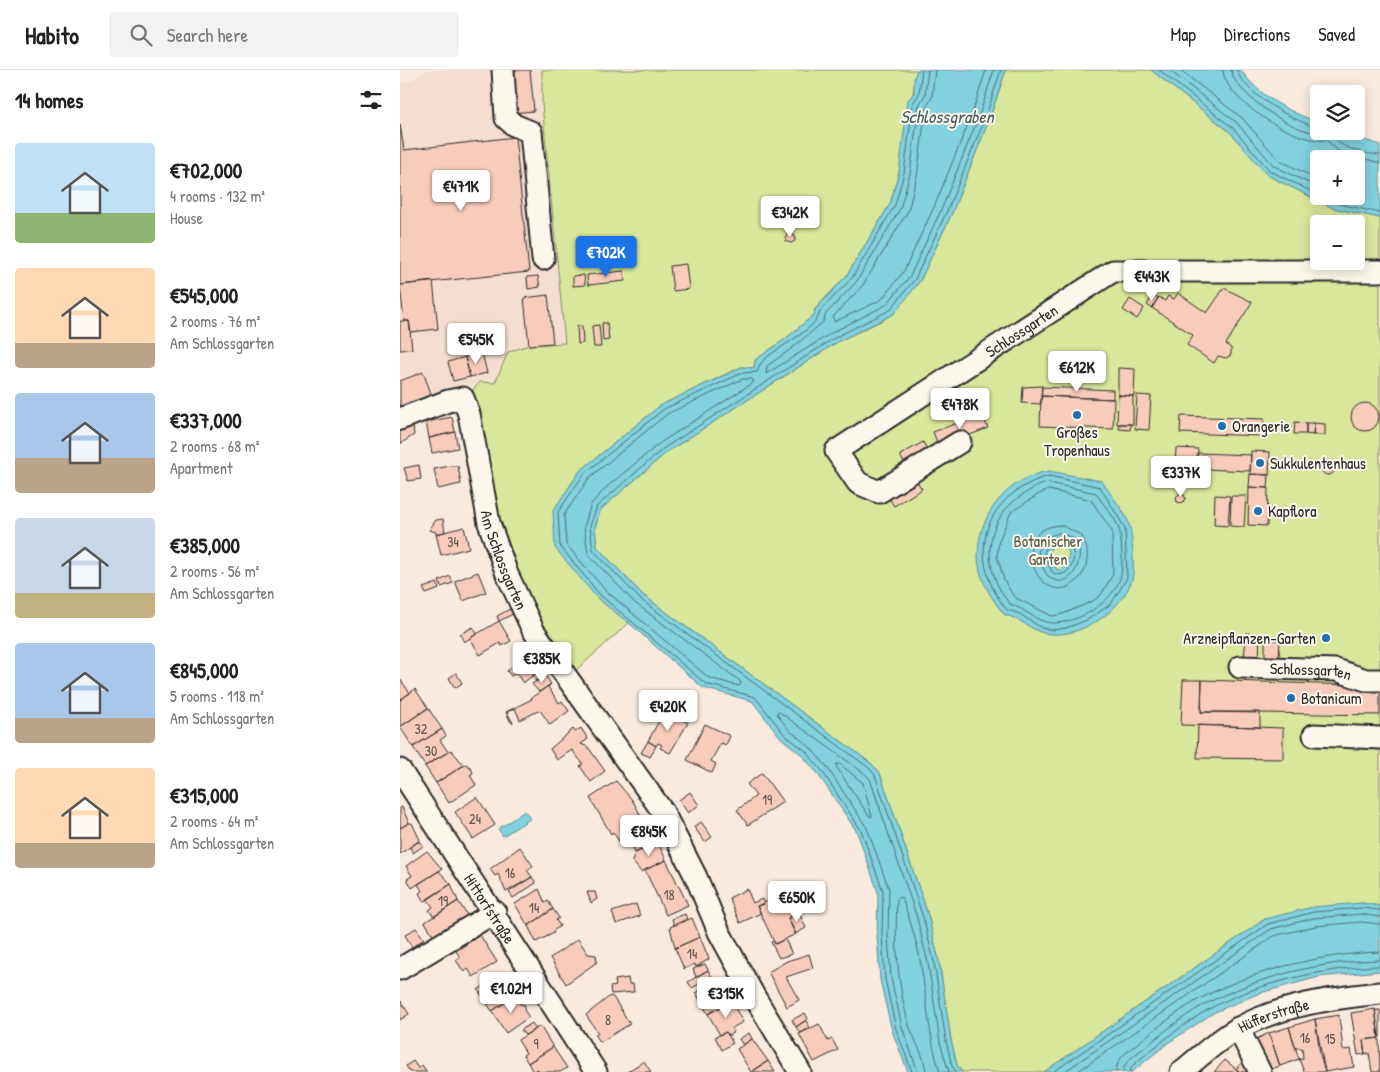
<!DOCTYPE html>
<meta charset="utf-8">
<style>
body{margin:0;font-family:"Patrick Hand",sans-serif;background:#f2f2f2;color:#222;height:100vh;display:flex;flex-direction:column;font-size:19px;white-space:nowrap}
*{box-sizing:border-box;margin:0}
p{font-size:16px;color:#767676}
.icon{flex:none;width:28px;height:28px;fill:none;stroke:currentColor;stroke-width:2;stroke-linecap:round;stroke-linejoin:round}
.map{position:relative;flex:1;overflow:hidden}
.side{display:flex;flex-direction:column;background:#fff;width:400px}
.side>*{flex:none}
.fabs{position:absolute;left:910px;top:15px;display:grid;gap:10px}
.fabs a{display:grid;place-items:center;width:55px;height:55px;border-radius:5px;background:#fff;box-shadow:0 2px 12px #0003;font-size:25px}
.price{position:absolute;translate:-50% -42px;padding:0 11px;border-radius:5px;background:#fff;color:#222;font-size:16px;line-height:32px;filter:drop-shadow(0 1px 2px #0008)}
.price::after{content:'';position:absolute;left:50%;top:30px;width:15px;height:11px;margin-left:-8px;background:inherit;clip-path:polygon(0 0,100% 0,50% 100%)}
.price.active{background:#1a73e8;color:#fff}
ul{padding:0;list-style:none}
li{display:flex;align-items:center;gap:15px;height:125px;padding:0 15px}
li span{display:grid;place-items:center;flex:none;width:140px;height:100px;border-radius:5px;color:#555}
li>.icon{margin-inline-start:auto}
span .icon{width:60px;height:60px;fill:#fffc;stroke-width:1}
li b{font-size:21px}
h2{display:flex;justify-content:space-between;align-items:center;height:60px;padding:0 15px;font-size:21px}
header{display:flex;align-items:center;gap:30px;box-sizing:border-box;height:70px;padding:0 25px;background:#fff;border-bottom:1px solid #e0e0e0}
header strong{font-size:24px}
nav{display:flex;gap:28px;margin-inline-start:auto;font-size:18px}
.search{width:350px;height:45px;background:#f2f2f2;display:flex;align-items:center;gap:12px;box-sizing:border-box;padding:0 18px;border-radius:5px;color:#767676;font-size:19px}
main{display:flex;flex:1;min-height:0}
.map>svg:first-child{display:block}
.built{fill:#f5ddcf}
.green{fill:#d8e79b;stroke:#828963;fill-rule:evenodd}
.water{fill:#81d1de;stroke:#5f8f96;fill-rule:evenodd}
.lines{fill:none;stroke-linecap:round;stroke-linejoin:round}
.shore{stroke:#4d6d73;stroke-width:1}
.building{fill:#f8ccba;stroke:#2b2b2b}
.minor-casing{stroke:#2b2b2b;stroke-width:25}
.minor{stroke:#fbf7ec;stroke-width:21}
.poi-dot{fill:#1f6fb2;stroke:#fbf7ec;stroke-width:2}
.labels{text-anchor:middle;dominant-baseline:central;stroke-width:4;stroke-linejoin:round;paint-order:stroke}
.number-label{font-size:14px;fill:#5e534f}
.street-label{font-size:16px;fill:#2b2b2b;stroke:#fbf7ec}
.poi-label{font-size:16px;fill:#2b2b2b;stroke:#fbf7ec;text-anchor:start}
.park-label{font-size:16px;fill:#565a47;stroke:#fbf7ec}
.water-label{font-size:18px;font-style:italic;fill:#455d61;stroke:#fbf7ec}
</style>
<header>
<strong>Habito</strong>
<div class="search"><svg class="icon" aria-label="search" viewBox="0 0 24 24"><circle cx="10" cy="10" r="6"/><path d="M15 15l6 6"/></svg>Search here</div>
<nav><a>Map</a><a>Directions</a><a>Saved</a></nav>
</header>
<main>
<section class="side">
<h2>14 homes<svg class="icon" aria-label="filters" viewBox="0 0 24 24"><path d="M4 7h16M4 17h16"/><circle cx="9" cy="7" r="2"/><circle cx="15" cy="17" r="2"/></svg></h2>
<ul>
<li><span style="background:linear-gradient(#bfe0f5 70%,#8fb573 0)"><svg class="icon" aria-label="home" viewBox="0 0 24 24"><path d="M3 11l9-7 9 7M6 9v11h12V9"/></svg></span><div><b>€702,000</b><p>4 rooms · 132 m²</p><p>House</p></div></li>
<li><span style="background:linear-gradient(#ffd9b3 75%,#b9a48a 0)"><svg class="icon" aria-label="home" viewBox="0 0 24 24"><path d="M3 11l9-7 9 7M6 9v11h12V9"/></svg></span><div><b>€545,000</b><p>2 rooms · 76 m²</p><p>Am Schlossgarten</p></div></li>
<li><span style="background:linear-gradient(#a9c7e8 65%,#b9a48a 0)"><svg class="icon" aria-label="home" viewBox="0 0 24 24"><path d="M3 11l9-7 9 7M6 9v11h12V9"/></svg></span><div><b>€337,000</b><p>2 rooms · 68 m²</p><p>Apartment</p></div></li>
<li><span style="background:linear-gradient(#c9d6e8 75%,#c2b280 0)"><svg class="icon" aria-label="home" viewBox="0 0 24 24"><path d="M3 11l9-7 9 7M6 9v11h12V9"/></svg></span><div><b>€385,000</b><p>2 rooms · 56 m²</p><p>Am Schlossgarten</p></div></li>
<li><span style="background:linear-gradient(#a9c7e8 75%,#b9a48a 0)"><svg class="icon" aria-label="home" viewBox="0 0 24 24"><path d="M3 11l9-7 9 7M6 9v11h12V9"/></svg></span><div><b>€845,000</b><p>5 rooms · 118 m²</p><p>Am Schlossgarten</p></div></li>
<li><span style="background:linear-gradient(#ffd9b3 75%,#b9a48a 0)"><svg class="icon" aria-label="home" viewBox="0 0 24 24"><path d="M3 11l9-7 9 7M6 9v11h12V9"/></svg></span><div><b>€315,000</b><p>2 rooms · 64 m²</p><p>Am Schlossgarten</p></div></li>
</ul>
</section>
<div class="map">
<svg width="980" height="1002" viewBox="0 0 980 1002">
<rect width="100%" height="100%" fill="#faeadd"/>
<filter id="ink" filterUnits="userSpaceOnUse"><feTurbulence type="fractalNoise" baseFrequency=".02" numOctaves="2"/><feDisplacementMap in="SourceGraphic" scale="10" xChannelSelector="R" yChannelSelector="G"/><feConvolveMatrix kernelMatrix="1 2 1 2 8 2 1 2 1" color-interpolation-filters="sRGB"/></filter>
<g filter="url(#ink)">
<path class="built" d="M27,0H426L210,321L80,312L0,340V14L13,9Z"/>
<path class="green" d="M142,0H517L499,102L490,134L447,205L414,240L415,244L384,270L355,290L354,298L341,297L261,335L180,401L153,441L197,528L229,553L174,602L141,558L112,505L68,325L80,312L95,313L108,282L129,275L165,273L142,34Z
M606,0H751L830,62L867,105L933,138L980,148V836L962,833L865,849L644,1002H562L557,995L551,970L539,891L528,845L480,703L472,694L243,525L197,477L195,458L200,440L267,382L439,271L485,249L520,211L552,143L589,50ZM919,154H956V191H919Z"/>
<path class="water" d="M517,0H606L589,50L552,143L520,211L494,244L439,271L267,382L200,440L195,458L197,477L243,525L472,694L480,703L528,845L539,891L551,970L557,995L562,1002H508L492,961L480,910L477,866L478,822L457,762L418,704L402,685L381,668L352,631L303,618L229,553L197,528L155,478L153,441L180,401L261,335L342,297L354,298L355,290L384,270L415,244L414,241L447,205L490,134L499,102L508,30L514,23V8Z
M751,0H841C859,27 889,41 919,53V61H938L980,75V148L933,138L867,105L830,62ZM919,89H956V126H919Z
M649,401L702,411C710,425 726,441 730,457C732,466 735,501 732,510C721,541 683,567 650,564C633,563 621,548 605,545C591,529 578,507 578,486C577,445 609,407 649,401ZM660,474C673,481 670,490 661,500L656,499L649,483L652,475Z
M125,741L130,749L103,766L98,759Z
M962,833L980,836V901L919,907L860,923L815,942L768,973L732,1002H644L865,849L913,837Z"/>
<g class="lines">
<path class="shore" d="M528,0L525,25L519,35L510,104L500,139L457,211L426,244L423,252L391,279L367,296L366,304L433,262L486,235L510,206L542,138L579,46L594,0
M535,0L532,27L526,38L517,106L508,141L463,215L433,247L434,252L481,230L504,201L535,135L572,44L586,0
M759,0L833,58L870,101L919,125
M769,0L837,53L874,96L919,118
M780,0L842,48L879,90L919,110
M823,0C824,31 898,74 926,70L938,81L980,93
M831,0C832,23 905,72 925,61
M837,0C840,21 899,55 919,57
M932,61C933,78 966,84 980,85
M921,126L935,133L980,143
M343,309H352L354,312L260,373L208,416L191,434L184,457L188,484L235,533L340,611L341,614L339,616L309,608L205,520L166,474L164,445L189,408L267,344Z
M649,406L700,417L725,458L727,508L711,534L687,550L666,558L652,560L642,558L618,543L607,540C574,500 575,446 621,418C630,413 639,408 649,406Z
M649,413L696,423C703,435 715,446 719,459C722,468 723,496 721,505C715,532 677,554 652,553C638,553 624,538 610,534C580,498 583,449 624,424C632,419 640,414 649,413Z
M649,420L691,430L712,461L713,504L701,525L693,531L663,544L652,546L614,527L604,510L597,486L599,471L611,442L639,424Z
M661,455L681,465C688,475 689,487 685,499C683,505 676,513 670,516C636,534 606,457 661,455Z
M660,463L675,469C688,487 670,525 648,506C639,493 634,482 644,468Z
M661,469C686,480 669,514 652,502L644,483L649,472Z
M437,694H440L463,713L472,747L469,746L437,698Z
M512,1002L496,959L485,909L482,866L483,821L461,760L422,701L406,681L385,665L355,627L306,614L200,525L160,476L158,442L184,404L264,339L342,303L357,302C359,299 359,294 362,292C375,277 417,261 420,241L452,208L495,135L504,103L513,33L519,24L522,0
M518,1002L502,957L491,908L488,866L489,819L467,758L427,697L410,677L389,660L377,644L378,641L464,703L470,709L517,848L528,893L540,972L549,1002
M526,1002C525,986 514,970 509,955C497,914 495,872 497,829L499,827L502,828C510,850 517,872 521,895C527,931 529,968 540,1002
M556,1002L552,996L546,971L534,892L523,847L475,705L469,698L240,529L193,480L190,456L197,436L264,378L436,267L490,240L515,209L547,141L585,49L601,0
M653,1002L868,854L914,842L961,838L980,840
M664,1002L871,859L914,848L961,844L980,847
M677,1002L874,866L915,856L961,852L980,854
M716,1002C716,986 733,978 744,968C763,953 785,936 807,925C859,899 922,884 980,882
M723,1002C724,990 739,982 748,975C767,959 789,942 811,931C862,906 923,891 980,890
M730,1002L732,996C757,975 783,954 811,938C856,913 929,897 980,896"/>
</g>
<path class="building" d="M107,0H130L134,41L112,43Z
M0,54L4,80L115,67L129,202L0,215Z
M390,163L395,166V171L391,173L386,171V165Z
M286,194L289,219L273,221L270,196Z
M224,201L225,211L188,215L187,205Z
M184,205L185,215L173,216V206Z
M138,206L140,217L128,219L127,207Z
M33,211L38,259L11,262L9,251H4L0,215Z
M824,218L852,232L826,274L831,278V285L826,288L818,286L814,293L787,275L793,265L752,238L759,227L765,231L768,226L774,229L778,223L807,243Z
M148,225L153,273L129,275L124,228Z
M753,225L758,228L752,238L747,235Z
M730,229L744,238L737,249L723,240Z
M0,251H9L12,279L0,280Z
M202,253H207L209,270L203,271Z
M199,255L201,277H194L192,256Z
M177,256H182L183,273L178,274Z
M82,283L87,303L70,307L65,287Z
M65,287L70,307L53,311L48,292Z
M718,298L735,299L734,326L718,325Z
M23,302L32,326L0,338V311Z
M642,316L641,334L622,333L623,317Z
M642,317L713,320V329L641,326Z
M718,325L733,326V354H717Z
M737,325L751,326L749,360L735,359Z
M641,326L714,329L713,359L640,356Z
M951 347a14 14 0 1 1 28 0a14 14 0 1 1-28 0Z
M582,344L588,358L539,377L533,362Z
M781,346L864,349L863,366L780,363Z
M52,347L55,362L29,368L26,352Z
M895,352L906,353V364H894Z
M906,353H914L913,365L906,364Z
M914,353L925,354V365H913Z
M719,354H731L730,360L719,359Z
M13,355L14,365L0,374V361Z
M55,362L58,378L32,383L29,368Z
M523,372L530,384L506,397L500,385Z
M776,378L798,379L796,415L774,414Z
M851,381L870,382L869,405L850,404Z
M797,383L851,385L850,401L803,399L804,395H797Z
M921 398a7 7 0 1 1 14 0a7 7 0 1 1-14 0Z
M19,395L21,409L8,411L4,398Z
M50,396H58L61,414L38,419L34,399Z
M850,404L869,405L868,418L849,417Z
M514,407L522,419L494,436L487,425Z
M849,417L868,418L867,456L848,455Z
M780,423L784,425L786,429L782,433L777,432L776,427Z
M815,425L830,426L828,456L814,455Z
M831,426H846L844,457L830,456Z
M43,449L45,462L36,464V462L29,460L36,450Z
M64,457L69,478L41,485L36,464Z
M78,502L86,522L63,531L55,511Z
M50,506L53,513L41,517L39,511Z
M37,513L39,519L26,524L23,518Z
M110,539L113,544L99,551L97,546Z
M99,551L111,571L102,576L100,573L80,585L70,568Z
M73,557L77,564L64,572L60,564Z
M846,563L860,564L859,591H844Z
M865,570H880L879,588H865Z
M126,586L139,601L123,613L116,603L111,606L107,601Z
M141,599L145,605L136,612L133,605Z
M56,603L62,613L55,618L49,608Z
M145,605L151,614L139,622L132,614Z
M0,609L10,623L0,630Z
M783,610H802L801,642H860V657L781,655Z
M802,610L980,616V645L801,642Z
M151,614L148,617L159,633L162,631L169,641L150,655L140,640L120,650L115,638L107,642L113,653L110,651L106,642L132,629L131,628Z
M15,619L28,638L0,657V630Z
M28,638L42,659L13,677L0,657Z
M265,640L274,645L272,649L276,651L278,647L288,653L270,683L260,678L262,675L258,673L256,676L248,671Z
M305,654L330,666L326,675L321,673L311,691L316,694L312,703L287,690Z
M798,655L883,658V689L797,688Z
M181,658L188,669L181,674L188,677L205,701L191,712L180,696L183,694L172,680L157,690L150,679L173,659L175,662Z
M42,659L46,666L40,670L48,682L25,696L13,677Z
M248,671L256,676L250,687L241,683Z
M51,680L64,695L36,713L25,696Z
M66,694L71,698L73,703L70,705L76,715L49,733L36,713Z
M362,703L383,732L348,755L337,740L356,726L347,714Z
M216,711L233,731L248,760L220,773L213,762L211,764L190,728Z
M290,722L299,735L288,743L279,730Z
M77,727L95,755L73,769L55,742Z
M2,737L9,753L0,758V738Z
M301,752L312,767L305,772L294,757Z
M9,753H12L20,770L0,784V758Z
M252,765L256,773L235,783L232,775Z
M20,771L23,776L13,783L10,777Z
M258,772L266,790L241,802L232,791L235,783Z
M120,777L133,796L127,800L132,807L106,822L98,804L95,806L90,799Z
M27,781L42,799L12,818L7,809L12,806L6,796Z
M266,790L288,835L266,845L245,800Z
M39,801L51,814L24,832L19,823L22,821L18,814Z
M132,807L136,813L113,828L109,822Z
M51,814L58,831L34,847L29,840L33,837L27,829Z
M139,819L145,833L148,831L153,839L128,856L115,834Z
M347,819L353,833L362,829L364,834L357,836L361,843L340,853L329,828Z
M390,821L400,843L388,848L396,864L375,874L357,836Z
M187,822H195L197,829L191,833Z
M58,831L67,845L66,850L36,870L25,852Z
M236,834L240,846L216,854L212,842Z
M153,839L159,848L156,850L160,856L153,861L154,863L136,872L128,856Z
M399,843L406,858L395,864L388,848Z
M285,844L287,849L274,855L272,849Z
M292,848L300,867L275,878L270,857Z
M16,858L24,869L12,877L5,865Z
M80,865L97,892L73,907L68,899L64,902L56,890L60,887L56,881Z
M300,867L309,889L296,897L295,894L284,899L275,878Z
M178,869L188,884L196,885L197,892L166,914L150,888Z
M385,869L392,884L379,888L371,872L373,871L375,874Z
M409,884L413,898L386,907L399,930L387,937L368,902L387,891Z
M305,894L308,900L296,907L293,899Z
M308,900L312,907L292,918L288,912Z
M101,905L105,912L111,913L110,918L115,926L92,941L78,920Z
M228,908L229,914H233L234,922L211,924L210,917L216,916L215,910Z
M319,910L331,931L308,944L296,923L303,919L301,916L307,912L309,916Z
M115,926L120,934L125,935L124,940L129,947L106,963L92,941Z
M210,926L213,927L230,954L200,972L195,964L198,963L186,945Z
M0,930L9,944L0,950Z
M331,931L343,952L332,958L334,962L329,965L326,962L320,965L308,944Z
M975,939L979,968L963,970L965,984L958,985L951,943Z
M975,940H980V967H979Z
M405,943L408,949L396,957L392,950Z
M939,945L943,980L951,979L954,997L925,1002L915,949Z
M915,949L920,984L925,1002H904L899,989L903,988L902,978H896L889,957Z
M406,950L410,958L400,963L396,957Z
M132,953L136,959L125,965L121,960Z
M419,954L428,971L432,969L438,980L414,992L399,964Z
M140,956L153,977L128,993L123,985L126,983L118,970Z
M889,957L899,989L880,996L869,963Z
M326,962L333,973L322,980L315,967Z
M349,963L352,969L343,975L339,969Z
M869,963L880,996L863,1002L850,972Z
M979,968L980,1002H972L969,983L965,984L963,970Z
M352,969L368,991L351,1002L337,979Z
M153,977L167,998L160,1002H139L137,999L133,1002L128,993Z
M846,987L854,1002H840L836,999Z
M825,990L836,999L840,1002H814Z
M13,991L18,998L22,995L27,1002H10L6,996Z
M244,991L251,1002H227Z
M368,991L375,1002H352Z"/>
<g class="lines">
<g class="minor-casing">
<g id="minor">
<path d="M103,0L106,48L114,55L131,62L143,189"/>
<path id="s1" d="M0,349L48,331L63,328L69,344L89,453L107,504L133,560L263,742L296,807L319,862L354,926L400,1002"/>
<path id="s2" d="M560,372L479,422L458,413L436,381L713,201H980"/>
<path id="s3" d="M840,597L936,600L966,610H980"/>
<path d="M914,665L980,668"/>
<path id="s4" d="M0,700L196,1002"/>
<path d="M0,899L95,842"/>
<path d="M838,958L860,1002"/>
<path id="s5" d="M781,1002C800,987 818,969 839,958C881,935 933,928 980,923"/>
</g>
</g>
<use href="#minor" class="minor"/>
</g>
</g>
<g class="poi-dot">
<circle cx="677" cy="345" r="5"/>
<circle cx="822" cy="356" r="5"/>
<circle cx="860" cy="393" r="5"/>
<circle cx="858" cy="441" r="5"/>
<circle cx="926" cy="568" r="5"/>
<circle cx="891" cy="628" r="5"/>
</g>
<g class="labels">
<g class="number-label">
<text x="53" y="471">34</text>
<text x="21" y="658">32</text>
<text x="31" y="680">30</text>
<text x="367" y="729">19</text>
<text x="75" y="748">24</text>
<text x="110" y="802">16</text>
<text x="269" y="824">18</text>
<text x="43" y="830">19</text>
<text x="134" y="837">14</text>
<text x="292" y="883">14</text>
<text x="208" y="949">8</text>
<text x="905" y="967">16</text>
<text x="930" y="968">15</text>
<text x="136" y="973">9</text>
</g>
<g class="street-label">
<text stroke="none"><textPath href="#s2" startOffset="378">Schlossgarten</textPath></text>
<text stroke="none"><textPath href="#s1" startOffset="234">Am Schlossgarten</textPath></text>
<text stroke="none"><textPath href="#s3" startOffset="71">Schlossgarten</textPath></text>
<text stroke="none"><textPath href="#s4" startOffset="165">Hittorfstraße</textPath></text>
<text stroke="none"><textPath href="#s5" startOffset="110">Hüfferstraße</textPath></text>
</g>
<g class="poi-label">
<text x="832" y="356">Orangerie</text>
<text x="677" y="362" text-anchor="middle">Großes<tspan x="677" dy="18">Tropenhaus</tspan></text>
<text x="870" y="393">Sukkulentenhaus</text>
<text x="868" y="441">Kapflora</text>
<text x="916" y="568" text-anchor="end">Arzneipflanzen-Garten</text>
<text x="901" y="628">Botanicum</text>
</g>
<g class="park-label">
<text x="648" y="471">Botanischer<tspan x="648" dy="18">Garten</tspan></text>
</g>
<g class="water-label">
<text x="547" y="46">Schlossgraben</text>
</g>
</g>
</svg>
<div class="fabs">
<a><svg class="icon" aria-label="layers" viewBox="0 0 24 24"><path d="M12 4l9 5-9 5-9-5zM3 14l9 5 9-5"/></svg></a>
<a>+</a>
<a>−</a>
</div>
<b class="price" style="left:61px;top:142px">€471K</b>
<b class="price" style="left:390px;top:168px">€342K</b>
<b class="price active" style="left:206px;top:208px">€702K</b>
<b class="price" style="left:752px;top:232px">€443K</b>
<b class="price" style="left:76px;top:295px">€545K</b>
<b class="price" style="left:677px;top:323px">€612K</b>
<b class="price" style="left:560px;top:360px">€478K</b>
<b class="price" style="left:781px;top:428px">€337K</b>
<b class="price" style="left:142px;top:614px">€385K</b>
<b class="price" style="left:268px;top:662px">€420K</b>
<b class="price" style="left:249px;top:787px">€845K</b>
<b class="price" style="left:397px;top:853px">€650K</b>
<b class="price" style="left:111px;top:944px">€1.02M</b>
<b class="price" style="left:326px;top:949px">€315K</b>
</div>
</main>
